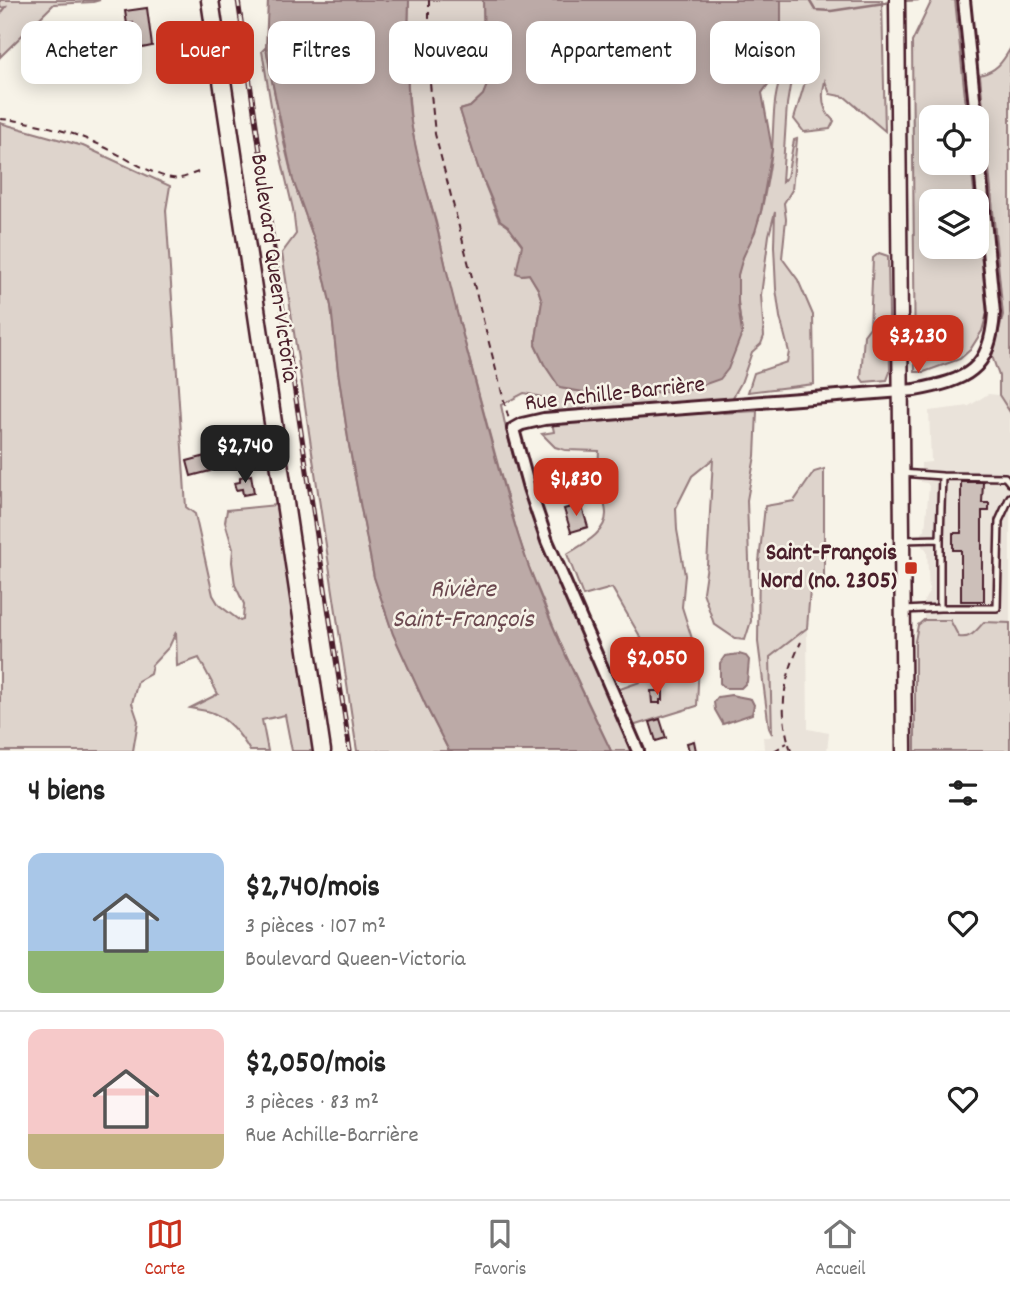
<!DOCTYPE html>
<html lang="fr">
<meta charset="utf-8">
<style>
body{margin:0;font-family:Dekko,sans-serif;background:#f2f2f2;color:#222;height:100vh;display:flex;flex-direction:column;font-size:26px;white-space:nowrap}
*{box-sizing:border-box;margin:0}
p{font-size:23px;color:#767676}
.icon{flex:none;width:38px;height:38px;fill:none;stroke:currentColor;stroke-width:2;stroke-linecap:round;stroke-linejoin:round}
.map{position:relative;height:751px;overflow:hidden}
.details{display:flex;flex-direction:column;background:#fff;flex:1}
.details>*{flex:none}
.top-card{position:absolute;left:21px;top:21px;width:970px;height:63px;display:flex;gap:14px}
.tools{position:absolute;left:919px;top:105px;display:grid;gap:14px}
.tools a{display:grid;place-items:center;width:70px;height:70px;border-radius:14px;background:#fff;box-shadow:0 4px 18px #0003;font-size:35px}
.price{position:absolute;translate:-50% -60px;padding:0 16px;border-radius:14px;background:#c8321e;color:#fff;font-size:23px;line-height:46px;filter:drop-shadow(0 2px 4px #0008)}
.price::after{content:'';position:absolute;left:50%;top:42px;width:21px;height:16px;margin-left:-10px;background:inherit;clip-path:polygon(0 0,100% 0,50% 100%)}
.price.selected{background:#222;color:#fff}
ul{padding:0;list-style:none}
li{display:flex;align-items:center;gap:21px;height:175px;padding:0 28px}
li+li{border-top:2px solid #e0e0e0}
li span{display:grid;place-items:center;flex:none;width:196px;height:140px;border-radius:14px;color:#555}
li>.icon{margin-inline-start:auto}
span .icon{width:84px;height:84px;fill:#fffc;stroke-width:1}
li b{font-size:30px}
h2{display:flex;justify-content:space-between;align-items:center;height:84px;padding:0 28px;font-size:30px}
.pill{padding:0 24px;border-radius:14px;background:#fff;box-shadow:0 4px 18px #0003;font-size:24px;line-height:63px}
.pill.selected{background:#c8321e;color:#fff}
.menu{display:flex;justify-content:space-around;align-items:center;height:98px;border-top:2px solid #e0e0e0;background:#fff;font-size:19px;color:#767676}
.menu a{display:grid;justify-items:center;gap:4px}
.menu .selected{color:#c8321e}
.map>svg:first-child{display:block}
.built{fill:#eae3da}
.green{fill:#ded4cc;stroke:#947a7c;stroke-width:2;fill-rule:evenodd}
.water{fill:#bcaaa7;stroke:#8e7275;stroke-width:2}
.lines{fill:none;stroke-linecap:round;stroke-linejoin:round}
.stream{stroke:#8e7275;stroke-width:2.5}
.building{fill:#ccbfb9;stroke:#4a1f2b;stroke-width:2}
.lane-casing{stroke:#4a1f2b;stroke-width:10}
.street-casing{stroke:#4a1f2b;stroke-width:16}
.secondary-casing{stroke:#4a1f2b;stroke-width:19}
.primary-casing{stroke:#4a1f2b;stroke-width:21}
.path{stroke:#4a1f2b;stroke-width:2;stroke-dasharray:7 5;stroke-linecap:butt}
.lane{stroke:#f7f3e8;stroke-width:5}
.street{stroke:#f7f3e8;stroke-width:10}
.secondary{stroke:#f7f3e8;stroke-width:14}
.primary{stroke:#f7f3e8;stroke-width:16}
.rail-casing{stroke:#4a1f2b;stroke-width:5}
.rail{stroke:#f7f3e8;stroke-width:2.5;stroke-dasharray:8;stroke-linecap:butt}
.poi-dot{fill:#c8321e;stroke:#f7f3e8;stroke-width:2.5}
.labels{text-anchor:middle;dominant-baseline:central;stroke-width:5;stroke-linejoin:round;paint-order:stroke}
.street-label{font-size:24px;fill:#4a1f2b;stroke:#f7f3e8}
.poi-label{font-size:24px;font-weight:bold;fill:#4a1f2b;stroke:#f7f3e8;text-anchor:end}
.water-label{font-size:26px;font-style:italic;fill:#6c4950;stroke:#f7f3e8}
</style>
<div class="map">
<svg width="1010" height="751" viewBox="0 0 1010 751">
<rect width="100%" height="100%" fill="#f7f3e8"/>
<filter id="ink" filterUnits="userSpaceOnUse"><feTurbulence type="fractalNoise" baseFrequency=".0143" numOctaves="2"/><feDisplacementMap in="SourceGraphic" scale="14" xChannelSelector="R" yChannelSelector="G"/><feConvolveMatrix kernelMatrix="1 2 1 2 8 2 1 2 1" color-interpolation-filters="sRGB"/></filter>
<g filter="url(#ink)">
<path class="built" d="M988,394L999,395L1010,412V623L984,622L975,633L966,638L959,637L950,620H924V601L929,591L927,551L925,548L922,547V533L925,530L929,486L927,483L921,482V463L931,462L929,411L969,406Z
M807,628L808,729L829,733L827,751H733L764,749L763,737H770L772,734L770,657Z"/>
<path class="green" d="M0,0H100L93,2L54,4L0,57V15L6,7L0,8Z
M409,0H483L484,40L489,56L487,85L483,95L470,107L460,110L478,167L499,220L508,226L523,245L521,275L529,274L538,289L542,301L535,345L544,364L561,388L601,395L742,333C740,314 735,292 738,274C742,251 757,231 762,208C766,189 770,169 772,149C774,123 772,94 784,70L772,61L775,43L781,35V0H882L885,131L845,97L830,94L825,81C821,96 822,111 834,121L830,129L804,132L794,119L808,72V62L790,86L787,104L782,182L787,177L794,140L797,139L792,190L784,203L786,219L782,258L798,280L813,315L814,384L748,392L754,373L787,362L789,352L780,317L776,289L774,246L775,212L769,235L761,295L764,336L761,344L752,352L741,383L724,413L757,411L755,456L747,500L751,621L745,640L736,639L714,624L703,592L707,565L713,459L692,476L676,508L677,530L685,575L682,607L699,661L697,706L626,728L634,751H611L561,645L528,565L518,535L499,469L451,291L436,222L418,161L411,123L407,75ZM524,393L541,397L549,408L554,432L542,434L555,447L565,450L599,451L598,469L548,483L554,499L590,494L603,497C604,502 606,509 606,514C606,534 581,545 567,554L583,596L612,588L648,650V679L609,693C564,599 521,508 501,405Z
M932,0H955L967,117H931V163H971L975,201H931V247H976L977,213L987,313L982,331L970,350L960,359L924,372H915L912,42Z
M266,47L284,143L293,180L319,253L331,306L338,371L349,445L374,577L393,634L426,706L449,751H357L282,253L296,234L293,209L277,141L262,51Z
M1010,49V412L999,395V376L992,356L1003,315L980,75C996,71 1002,63 1010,49Z
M0,123L83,146L170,186L166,210L186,507L195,514L213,595L219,605L240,621L243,620L244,604L235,585L232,562L233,549L225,522L227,510L276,505L315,751H292L285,715L262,720L268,751H250C242,737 229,720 213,713C207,710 198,710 190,708L218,694L199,658L177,666L176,632L169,647L152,665L150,674L138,681L132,703L138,721L133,751H0Z
M879,253L888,256L890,372L887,380L864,382L861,378L864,335L870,327L873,258Z
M824,469V578L810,590L807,628L770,657L772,734L769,728L758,642L759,562L765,506L794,501L814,472Z
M924,620H950L959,637C971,639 976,631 984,622L1010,623V751H915V641L918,625Z"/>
<path class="water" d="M268,0H409C408,41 405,81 411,122C417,164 432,204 441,245C453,302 469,358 484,415C497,464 510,514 527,562C551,627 581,689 611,751H449L426,706L393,634L374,577L349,445L338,371L331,306L319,253L293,180L272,81L266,47Z
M483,0H781V35L775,43L769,83L762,93L772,149L761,211L755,232L743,257L738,275V305L742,333L728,369L720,379L686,391L601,395L560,388L544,364L535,345L542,301L538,289L529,274L521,275L516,273L522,245L508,226L500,220L478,167L460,110L470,107L483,95L487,85L489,56L484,40Z
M739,654L746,656L749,660L747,682L741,688H725L720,683V663L725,656Z
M731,695L751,699L754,705L752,714L723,724L715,710L714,702L718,697Z"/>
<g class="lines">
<path class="stream" d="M809,0L815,10L831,11L891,2
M901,1L918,0"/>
</g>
<path class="building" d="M147,8L152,46L137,49L133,23L127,24L125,11Z
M206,456L210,471L191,476L187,461Z
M251,475L254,493L243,495L242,489L236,490L234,483L240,482V477Z
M961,482H983L982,503H989V511H982V587H984V601H961V550H953V533H961Z
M581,504L588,527L571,532L564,509Z
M626,644L627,647L630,646L640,668L629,673L618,647Z
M651,691H663V700H660V703H652Z
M660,719L666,738L656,741L650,722Z
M694,741L696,751H689L687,743Z"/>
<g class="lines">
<g class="lane-casing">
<path id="lane" d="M901,473L942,476L940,539V608L905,610
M942,476L1005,477L1010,483
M902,540L940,539
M940,608H997L999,521L1010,497"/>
</g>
<g class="street-casing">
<path id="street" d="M964,0L976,117
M638,751L547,541L529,488L513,429L522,424L544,419L915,390C967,380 990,371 994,313L976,126"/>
</g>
<g class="secondary-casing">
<path id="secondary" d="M897,0L904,751"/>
</g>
<g class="primary-casing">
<path id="primary" d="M210,0L322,751"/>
</g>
<path class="path" d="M429,0V73L435,134L509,420
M0,119C32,121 75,132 104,147C123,156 152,175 172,178C181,180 189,175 198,172
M774,751L787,743
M791,751C778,710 783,680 801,642"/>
<use href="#lane" class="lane"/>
<use href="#street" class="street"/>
<use href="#secondary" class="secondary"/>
<use href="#primary" class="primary"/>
<g class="rail-casing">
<path id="rail" d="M238,0L292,373L350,751"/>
</g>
<use href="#rail" class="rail"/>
</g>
</g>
<rect class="poi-dot" x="904" y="561" width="14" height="14" rx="3.5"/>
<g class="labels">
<g class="street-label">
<text transform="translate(273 268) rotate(82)">Boulevard Queen-Victoria</text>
<text transform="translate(615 395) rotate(-6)">Rue Achille-Barrière</text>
</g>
<g class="poi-label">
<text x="897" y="554">Saint-François<tspan x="897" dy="28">Nord (no. 2305)</tspan></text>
</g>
<g class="water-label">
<text x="463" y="590">Rivière<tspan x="463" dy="30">Saint-François</tspan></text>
</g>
</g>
</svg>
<div class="tools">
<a><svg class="icon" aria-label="locate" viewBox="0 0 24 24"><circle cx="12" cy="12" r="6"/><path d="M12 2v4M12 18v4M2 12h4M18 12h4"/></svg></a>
<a><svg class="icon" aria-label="layers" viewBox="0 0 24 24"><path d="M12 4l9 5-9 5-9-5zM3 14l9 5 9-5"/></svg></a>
</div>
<b class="price" style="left:918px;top:375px">$3,230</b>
<b class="price selected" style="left:245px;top:485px">$2,740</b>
<b class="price" style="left:576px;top:518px">$1,830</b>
<b class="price" style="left:657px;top:697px">$2,050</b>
<div class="top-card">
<a class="pill">Acheter</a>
<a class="pill selected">Louer</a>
<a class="pill">Filtres</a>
<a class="pill">Nouveau</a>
<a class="pill">Appartement</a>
<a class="pill">Maison</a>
</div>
</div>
<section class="details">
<h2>4 biens<svg class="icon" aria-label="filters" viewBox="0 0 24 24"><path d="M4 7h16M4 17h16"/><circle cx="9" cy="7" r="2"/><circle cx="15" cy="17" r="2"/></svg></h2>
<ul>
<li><span style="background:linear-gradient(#a9c7e8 70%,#8fb573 0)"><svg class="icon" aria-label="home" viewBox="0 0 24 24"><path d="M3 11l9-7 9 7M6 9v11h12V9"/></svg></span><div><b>$2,740/mois</b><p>3 pièces · 107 m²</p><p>Boulevard Queen-Victoria</p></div><svg class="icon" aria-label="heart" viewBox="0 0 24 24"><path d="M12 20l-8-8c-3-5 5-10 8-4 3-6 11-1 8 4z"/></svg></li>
<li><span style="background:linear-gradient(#f6c9c9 75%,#c2b280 0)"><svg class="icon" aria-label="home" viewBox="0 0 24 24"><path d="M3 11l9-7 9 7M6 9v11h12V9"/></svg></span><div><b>$2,050/mois</b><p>3 pièces · 83 m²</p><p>Rue Achille-Barrière</p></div><svg class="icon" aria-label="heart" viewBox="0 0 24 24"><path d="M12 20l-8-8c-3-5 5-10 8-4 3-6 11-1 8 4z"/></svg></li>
</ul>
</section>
<nav class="menu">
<a class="selected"><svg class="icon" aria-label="map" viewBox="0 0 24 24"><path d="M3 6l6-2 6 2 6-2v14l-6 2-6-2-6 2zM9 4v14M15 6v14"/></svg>Carte</a>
<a><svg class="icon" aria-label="saved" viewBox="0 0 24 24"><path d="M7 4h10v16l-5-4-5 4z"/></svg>Favoris</a>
<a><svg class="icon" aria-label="home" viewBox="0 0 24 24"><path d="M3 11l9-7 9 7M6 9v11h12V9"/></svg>Accueil</a>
</nav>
